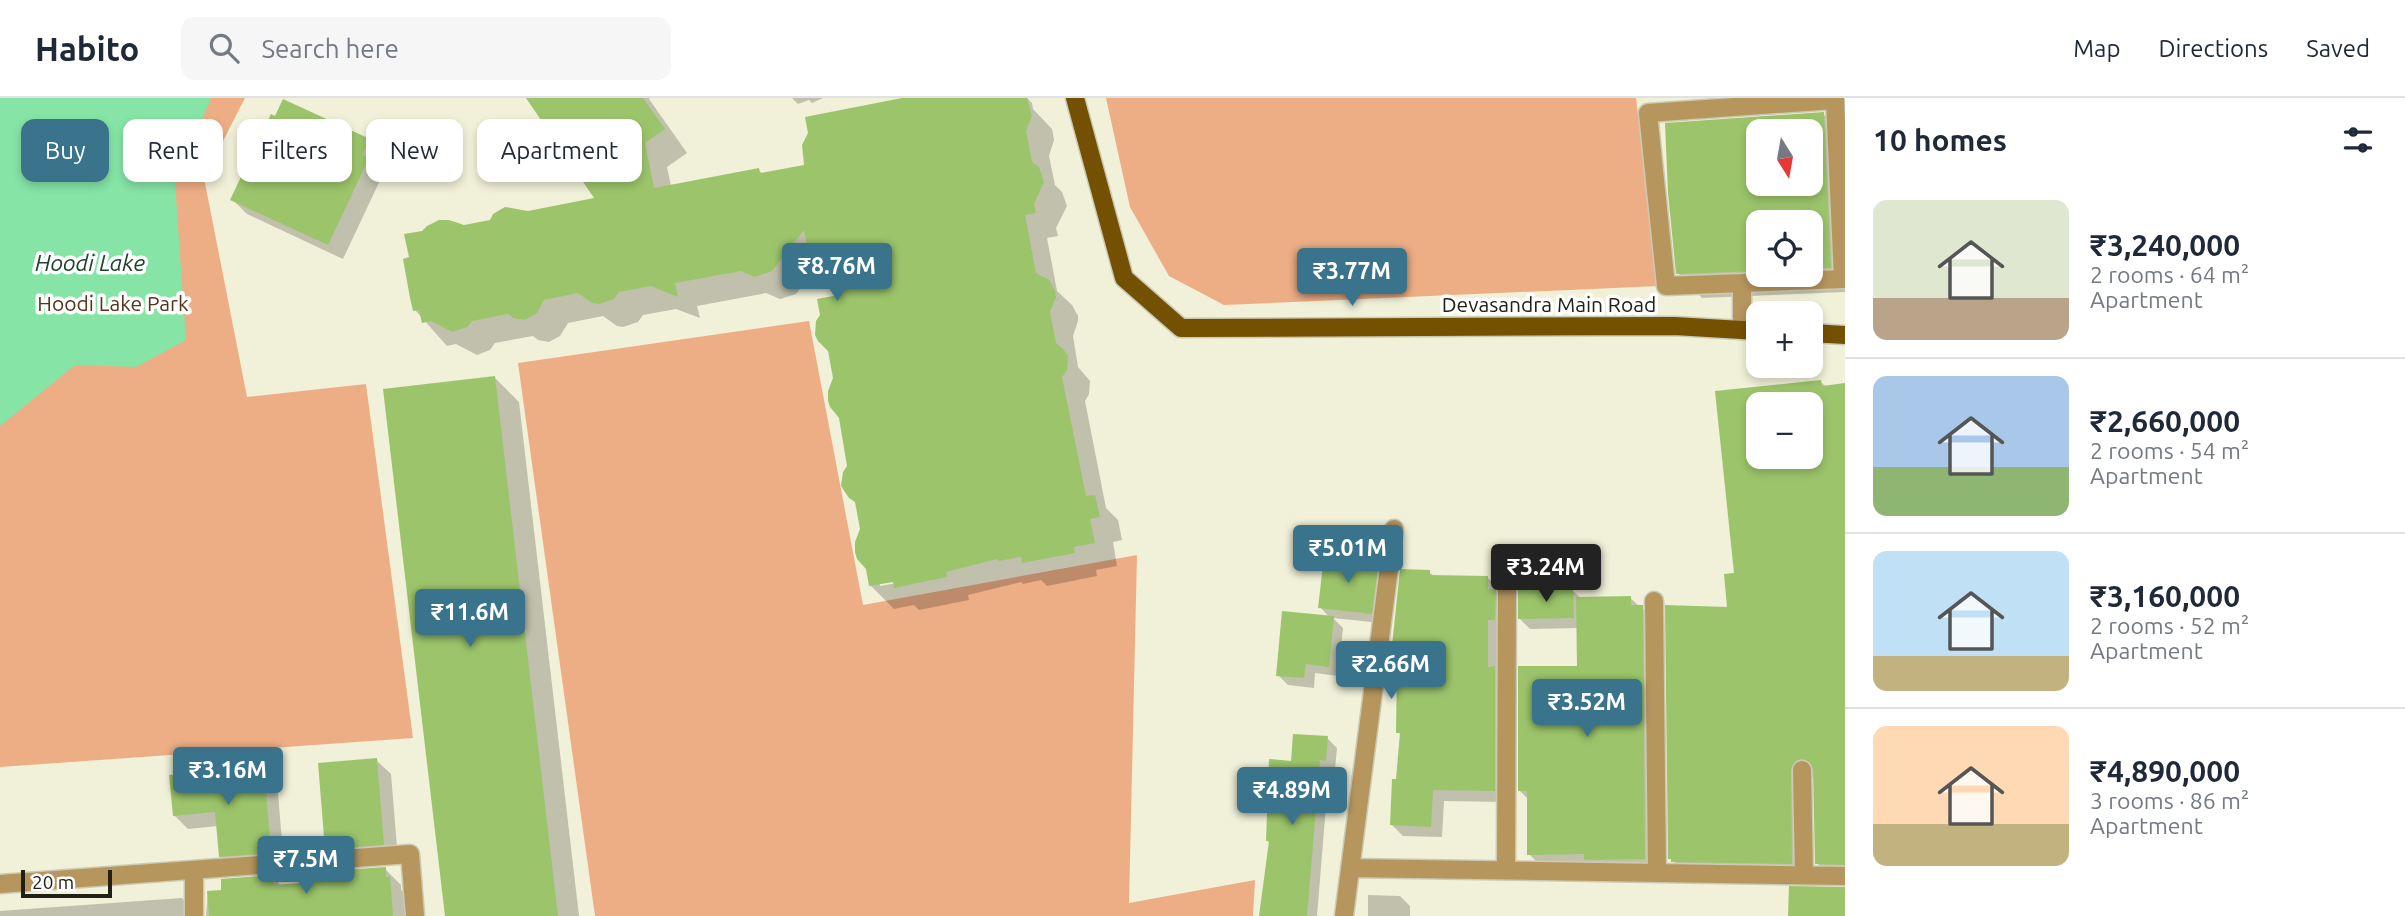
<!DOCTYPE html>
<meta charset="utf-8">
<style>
body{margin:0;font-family:Ubuntu,sans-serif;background:#f6f6f7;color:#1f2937;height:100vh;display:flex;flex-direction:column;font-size:26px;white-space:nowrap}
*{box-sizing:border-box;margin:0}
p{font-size:23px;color:#747a83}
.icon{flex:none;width:38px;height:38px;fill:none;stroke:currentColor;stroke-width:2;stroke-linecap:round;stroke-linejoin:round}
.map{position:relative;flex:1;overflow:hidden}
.side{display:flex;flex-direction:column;background:#fff;width:560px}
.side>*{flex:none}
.banner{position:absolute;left:21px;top:21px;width:665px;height:63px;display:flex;gap:14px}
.needle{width:46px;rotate:169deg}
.buttons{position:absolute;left:1746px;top:21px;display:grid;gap:14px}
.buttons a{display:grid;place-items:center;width:77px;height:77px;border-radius:14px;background:#fff;box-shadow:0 4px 10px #0003;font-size:35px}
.scale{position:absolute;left:21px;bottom:18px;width:91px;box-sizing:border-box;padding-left:7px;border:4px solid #202017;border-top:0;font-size:19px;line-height:24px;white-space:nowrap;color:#202017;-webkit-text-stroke:5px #fff;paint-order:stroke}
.price{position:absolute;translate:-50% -60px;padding:0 16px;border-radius:7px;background:#39738c;color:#fff;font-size:23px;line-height:46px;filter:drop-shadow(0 2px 4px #0008)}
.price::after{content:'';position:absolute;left:50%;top:42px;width:21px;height:16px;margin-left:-10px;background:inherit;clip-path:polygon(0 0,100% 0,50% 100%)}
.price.current{background:#222;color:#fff}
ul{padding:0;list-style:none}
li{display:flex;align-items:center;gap:21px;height:175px;padding:0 28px}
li+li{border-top:2px solid #e0e1e3}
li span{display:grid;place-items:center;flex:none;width:196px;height:140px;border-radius:14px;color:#555}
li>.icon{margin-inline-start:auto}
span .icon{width:84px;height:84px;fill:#fffc;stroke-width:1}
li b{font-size:30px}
h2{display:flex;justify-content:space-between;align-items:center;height:84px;padding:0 28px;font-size:30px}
.tag{padding:0 24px;border-radius:14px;background:#fff;box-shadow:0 4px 10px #0003;font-size:24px;line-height:63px}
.tag.current{background:#39738c;color:#fff}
header{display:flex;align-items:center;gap:42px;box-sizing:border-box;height:98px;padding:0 35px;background:#fff;border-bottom:2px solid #e0e1e3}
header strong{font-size:33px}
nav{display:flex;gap:38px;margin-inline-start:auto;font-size:24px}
.search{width:490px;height:63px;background:#f6f6f7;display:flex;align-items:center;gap:18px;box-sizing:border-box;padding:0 24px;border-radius:14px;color:#747a83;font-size:26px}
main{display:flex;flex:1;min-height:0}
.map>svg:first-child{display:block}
.green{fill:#edae85}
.water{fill:#86e4a6}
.shadow{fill:#0003;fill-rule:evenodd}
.building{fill:#9cc56b;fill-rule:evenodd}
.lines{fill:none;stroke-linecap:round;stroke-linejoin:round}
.minor-casing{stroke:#cbcbb5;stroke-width:21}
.major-casing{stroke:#cbcbb5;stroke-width:21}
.minor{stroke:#b7965e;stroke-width:18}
.major{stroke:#745102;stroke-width:18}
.labels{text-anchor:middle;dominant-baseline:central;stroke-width:7;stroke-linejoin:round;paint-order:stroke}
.park-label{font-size:21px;fill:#56331b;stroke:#fff}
.street-label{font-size:21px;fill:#202017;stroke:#fff}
.water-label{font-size:23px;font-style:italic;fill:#1e452c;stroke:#fff}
</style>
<header>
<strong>Habito</strong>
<div class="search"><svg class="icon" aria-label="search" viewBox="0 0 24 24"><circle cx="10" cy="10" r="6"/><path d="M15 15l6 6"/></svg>Search here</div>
<nav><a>Map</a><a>Directions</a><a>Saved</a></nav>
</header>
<main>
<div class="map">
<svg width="1845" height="818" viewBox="0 0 1845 818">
<rect width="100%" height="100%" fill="#f1f0d8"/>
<path class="green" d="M0,0H245L204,80L247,299L366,286L413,640L0,669Z
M1106,0H1636L1659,188L1224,207L1169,178L1130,109Z
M809,223L863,507L1137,457L1129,805L1255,782L1253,818H595L518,265Z"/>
<path class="water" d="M0,0H211L175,85L186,242L136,269L75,267L0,328Z"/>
<path class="shadow" d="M529,0H650L649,1L687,55L667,69L671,88L759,72L763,77L805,68L911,0H1027L1032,5L1033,11L1052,31L1054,42L1049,58L1055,87L1062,94L1067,108L1056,130L1058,138L1047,140L1057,193L1072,207L1078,218V223L1073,238L1078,269L1090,283L1089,296L1085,303L1106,410L1118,422L1122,442L1113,444L1117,468L1096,472L1097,478L1047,488L1041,482L1023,486L1021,484L968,497L969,502L919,512L914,507L894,511L871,488L857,406L850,399L849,369L835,280L841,198L836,175L833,176L821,163L796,196L780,201L766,195L697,208L700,220L676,211L643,217L638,224L623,229L617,228L603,218L568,225L560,238L549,244L538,242L533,238L495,245L490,252L477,257L456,246L447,248L415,212L411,161L423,135L463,129L597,101ZM901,480L902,484L880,488V484Z
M792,0H823L812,5L809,2L798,6Z
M1823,16L1845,37V194L1702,200L1678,175L1667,27ZM1759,33H1811V86H1759ZM1759,124H1811V177H1759Z
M368,43L383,58L377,70L383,76L343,161L247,116L232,101Z
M495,280L519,304L579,818H446Z
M1821,284L1826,289L1845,287V783H1834L1817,765L1815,676L1807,689L1809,782L1690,780L1670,760L1735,476L1717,295ZM1759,306H1811V359H1759Z
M1367,464L1387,481L1381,525L1333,520L1343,530L1338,578L1315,575L1314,590L1288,587L1278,577L1330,520L1320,509Z
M1429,474L1435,479H1487L1499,491L1506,704L1444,703L1442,739L1403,738L1392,727L1402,638L1398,634L1399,573L1392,567Z
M1572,492L1582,501L1630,500L1652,519L1655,771L1539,766L1529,756V702L1519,692L1579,569L1578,530L1530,531L1520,521Z
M1327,640L1337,650L1335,671H1329L1317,818H1261L1270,746L1267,742L1292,664Z
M376,662L391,676L398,761L342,765L327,750Z
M263,669L277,683L284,768L234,771L220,758L218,728L188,731L174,717Z
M385,771L401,787V792L406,796L408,818H206L208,794L223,793L273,779L282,789L330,785Z
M1368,797L1400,798L1410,808V818H1368Z
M182,800L198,818H0V813Z"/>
<path class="building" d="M526,0H643L665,31L645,45L654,90L759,70L760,75L804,67L802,47L808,35L805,19L902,0H1027L1032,18L1026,33L1032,64L1039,69L1044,84L1034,106L1036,115L1025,117L1036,175L1049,182L1055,193L1056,199L1050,214L1056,245L1063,251L1068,258L1067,272L1062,279L1086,398L1095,397L1100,419L1090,421L1095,445L1074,449L1075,455L1022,465L1021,459L998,463L997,461L946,474L947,479L894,490L893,484L869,488L866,471L857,461L855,454V444L860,431L855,404L849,400L841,388L843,374L847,368L839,320L830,309L828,303V293L833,280L828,253L818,243L815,237L816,223L820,217L817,201L839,197L830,149L808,153L804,132L772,173L755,179L741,173L675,185L678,199L651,188L619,194L614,201L599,206L592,205L578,195L544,202L537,215L525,222L513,220L508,216L472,223L467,229L452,234L431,223L422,225L419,212L413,213L410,200L403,161L409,159L404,136L422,133L427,128L439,122H449L464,127L490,122L493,116L505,109L528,113L594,100Z
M283,1L370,41L362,57L369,60L328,147L230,102L271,16L275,18Z
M1824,14L1831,170L1811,171V124H1759V173L1676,176L1668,95L1665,25ZM1759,33H1811V86H1759Z
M495,278L558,818H445L383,291Z
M1821,282L1822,288L1845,285V767L1815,766L1813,672L1811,666L1802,661L1796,663L1791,672L1792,766L1671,764V761H1668L1665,507L1727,509L1724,476L1734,475L1715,293ZM1759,306H1811V359H1759Z
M1324,458L1368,462L1367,469H1378L1372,516L1318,510Z
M1400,471L1430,472V477L1488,478V491H1496L1495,522H1488V569L1495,568V693L1433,692L1431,729L1390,727L1392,681H1396L1400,635H1396L1397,568L1390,567Z
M1573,490L1574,520L1518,521V491Z
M1631,498V507H1643L1645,761L1584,762V756L1527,757V693H1518V568H1577L1576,499Z
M1282,513L1334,518L1329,569L1306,566L1304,580L1276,578Z
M1293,636L1328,638L1326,663L1320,662L1307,818H1259L1269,743H1266L1269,661L1291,663Z
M377,660L384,747L325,751L318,665Z
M264,668L271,755L219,759L215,714L173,718L169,677Z
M386,769V779L390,778L393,818H209L207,793L221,792V781L273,777L274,787L328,783L327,773Z
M1789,788L1845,789V818H1788Z"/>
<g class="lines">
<g class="minor-casing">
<path id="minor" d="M1742,185L1843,181L1835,2L1648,15L1666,188L1742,185V232
M1654,503L1657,774
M1802,672L1804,777
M1350,770L1845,778
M1506,772L1507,484
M0,786L410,756L415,818
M194,818V772
M1344,818L1394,431"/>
</g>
<g class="major-casing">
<path id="major" d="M1075,0L1124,180L1181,230L1674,228L1759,233
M1811,235L1845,237"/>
</g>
<use href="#minor" class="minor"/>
<use href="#major" class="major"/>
</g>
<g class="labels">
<g class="park-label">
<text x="113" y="205">Hoodi Lake Park</text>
</g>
<g class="street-label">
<text x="1549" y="206">Devasandra Main Road</text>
</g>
<g class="water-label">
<text x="90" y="164">Hoodi Lake</text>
</g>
</g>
</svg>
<div class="buttons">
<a><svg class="needle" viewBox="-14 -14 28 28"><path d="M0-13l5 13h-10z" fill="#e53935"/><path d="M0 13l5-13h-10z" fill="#747a83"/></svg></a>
<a><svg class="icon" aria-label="locate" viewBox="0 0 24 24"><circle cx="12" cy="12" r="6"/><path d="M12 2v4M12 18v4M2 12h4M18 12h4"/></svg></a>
<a>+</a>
<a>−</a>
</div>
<div class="scale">20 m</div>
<b class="price" style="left:837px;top:205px">₹8.76M</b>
<b class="price" style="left:1352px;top:210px">₹3.77M</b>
<b class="price" style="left:1348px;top:487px">₹5.01M</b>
<b class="price current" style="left:1546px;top:506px">₹3.24M</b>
<b class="price" style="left:470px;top:551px">₹11.6M</b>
<b class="price" style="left:1391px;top:603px">₹2.66M</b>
<b class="price" style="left:1587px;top:641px">₹3.52M</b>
<b class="price" style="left:228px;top:709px">₹3.16M</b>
<b class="price" style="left:1292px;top:729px">₹4.89M</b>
<b class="price" style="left:306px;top:798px">₹7.5M</b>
<div class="banner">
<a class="tag current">Buy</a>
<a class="tag">Rent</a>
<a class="tag">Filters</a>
<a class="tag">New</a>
<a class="tag">Apartment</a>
</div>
</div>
<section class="side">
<h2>10 homes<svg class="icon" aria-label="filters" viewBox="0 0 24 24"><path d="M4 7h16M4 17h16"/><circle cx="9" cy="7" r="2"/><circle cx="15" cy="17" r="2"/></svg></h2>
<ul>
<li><span style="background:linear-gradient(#dfe7d0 70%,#b9a48a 0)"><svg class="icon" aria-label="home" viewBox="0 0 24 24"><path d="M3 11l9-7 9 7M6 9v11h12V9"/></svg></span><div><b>₹3,240,000</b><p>2 rooms · 64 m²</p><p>Apartment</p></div></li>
<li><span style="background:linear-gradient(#a9c7e8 65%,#8fb573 0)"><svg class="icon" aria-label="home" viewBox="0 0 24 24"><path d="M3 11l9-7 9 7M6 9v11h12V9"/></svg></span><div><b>₹2,660,000</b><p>2 rooms · 54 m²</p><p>Apartment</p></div></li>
<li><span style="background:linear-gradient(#bfe0f5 75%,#c2b280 0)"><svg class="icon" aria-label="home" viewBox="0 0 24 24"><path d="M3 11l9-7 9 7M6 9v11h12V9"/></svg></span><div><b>₹3,160,000</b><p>2 rooms · 52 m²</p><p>Apartment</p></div></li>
<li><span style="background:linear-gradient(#ffd9b3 70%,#c2b280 0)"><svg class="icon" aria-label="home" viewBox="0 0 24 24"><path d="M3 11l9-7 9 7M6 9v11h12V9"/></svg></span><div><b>₹4,890,000</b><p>3 rooms · 86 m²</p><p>Apartment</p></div></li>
</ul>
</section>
</main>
